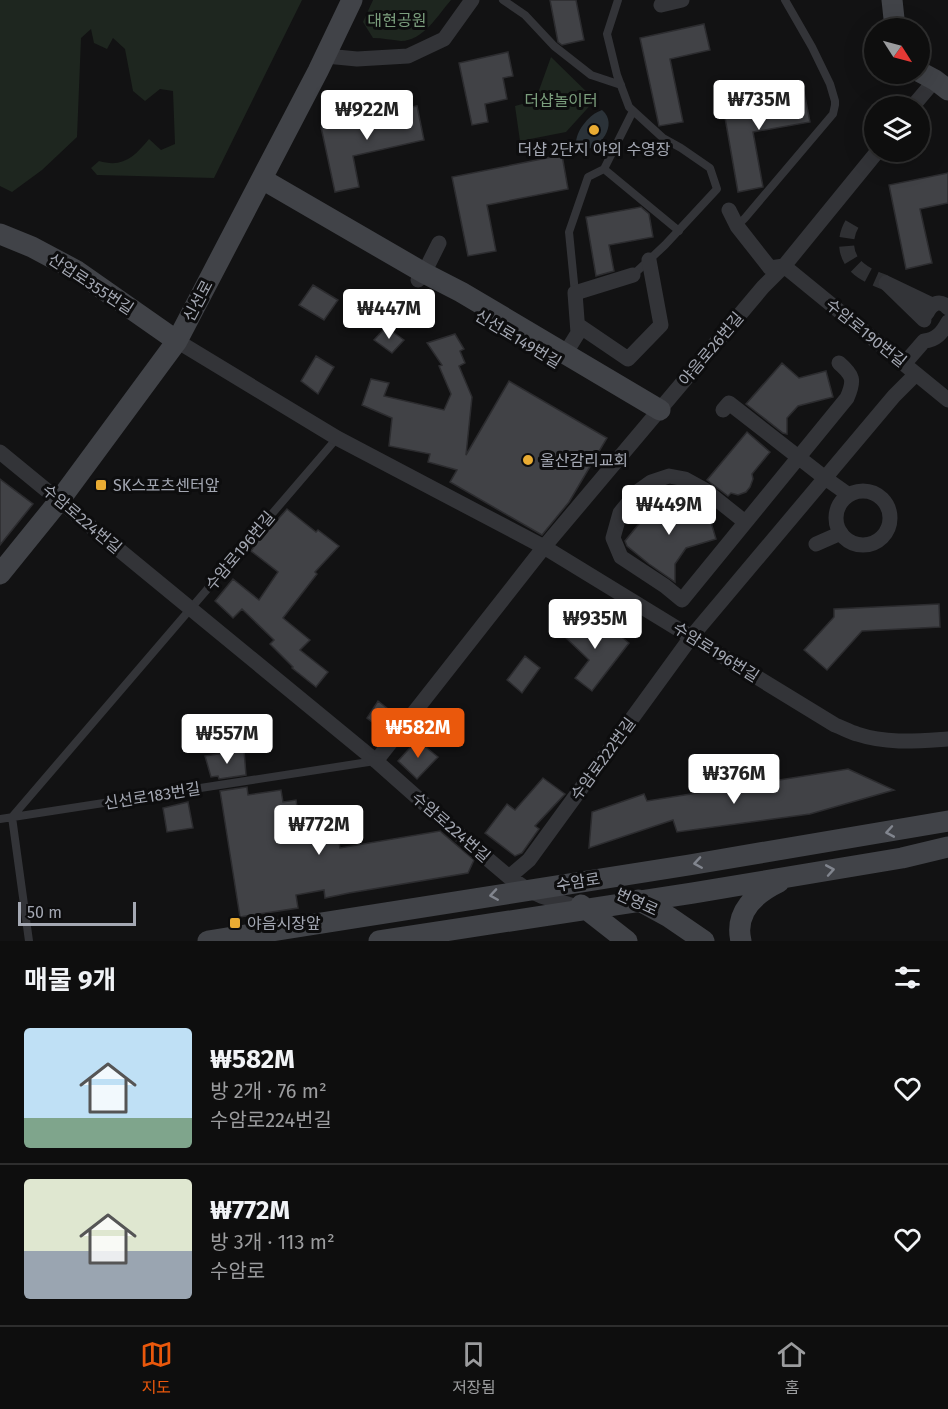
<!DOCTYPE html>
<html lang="ko">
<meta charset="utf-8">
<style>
body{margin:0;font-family:"Fira Sans","Noto Sans KR",sans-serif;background:#1c1c1c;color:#f1f3f6;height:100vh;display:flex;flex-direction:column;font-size:22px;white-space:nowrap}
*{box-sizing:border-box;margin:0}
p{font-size:20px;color:#9b9c9e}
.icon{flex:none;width:33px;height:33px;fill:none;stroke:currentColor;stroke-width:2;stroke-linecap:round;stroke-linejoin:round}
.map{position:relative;height:941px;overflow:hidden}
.details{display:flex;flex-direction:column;background:#0e0e0e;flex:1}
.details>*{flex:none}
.needle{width:39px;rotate:126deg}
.buttons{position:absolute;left:864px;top:18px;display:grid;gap:12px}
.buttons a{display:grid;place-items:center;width:66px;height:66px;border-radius:50%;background:#0e0e0e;box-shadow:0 6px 24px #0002,0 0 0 2px #2e2e2e;font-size:30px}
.scale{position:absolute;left:18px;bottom:15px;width:118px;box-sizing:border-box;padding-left:6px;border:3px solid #a4a8b3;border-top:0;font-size:16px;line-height:21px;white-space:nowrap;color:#a4a8b3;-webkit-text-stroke:4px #0d0d0e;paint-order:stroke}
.price{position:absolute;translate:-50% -51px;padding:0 14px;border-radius:6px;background:#fff;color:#222;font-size:20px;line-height:39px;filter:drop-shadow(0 2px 3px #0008)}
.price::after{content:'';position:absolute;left:50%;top:36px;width:18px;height:14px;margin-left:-9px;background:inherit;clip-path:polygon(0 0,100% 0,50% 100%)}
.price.selected{background:#ea580c;color:#fff}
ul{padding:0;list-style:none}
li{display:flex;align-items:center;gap:18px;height:150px;padding:0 24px}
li+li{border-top:2px solid #2e2e2e}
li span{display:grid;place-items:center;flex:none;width:168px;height:120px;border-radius:6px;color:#555}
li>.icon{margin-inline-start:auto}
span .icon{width:72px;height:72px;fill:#fffc;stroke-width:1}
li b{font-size:26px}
h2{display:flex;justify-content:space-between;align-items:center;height:72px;padding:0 24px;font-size:26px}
.tabs{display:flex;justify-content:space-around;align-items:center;height:84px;border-top:2px solid #2e2e2e;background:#0e0e0e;font-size:16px;color:#9b9c9e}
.tabs a{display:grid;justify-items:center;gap:3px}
.tabs .selected{color:#ea580c}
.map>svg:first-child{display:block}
.green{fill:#1e261f}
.water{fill:#2b3238}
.building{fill:#414246;stroke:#2c2c2f;stroke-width:1.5}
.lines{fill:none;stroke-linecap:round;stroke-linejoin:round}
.street-tunnel{stroke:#2f3033;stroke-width:15;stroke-dasharray:15 8;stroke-linecap:butt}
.lane{stroke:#333438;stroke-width:8}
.street{stroke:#333438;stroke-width:15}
.secondary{stroke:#414348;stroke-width:21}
.oneway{stroke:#81858e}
.poi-dot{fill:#eaac33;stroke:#0d0d0e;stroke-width:2}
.labels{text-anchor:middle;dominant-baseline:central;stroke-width:6;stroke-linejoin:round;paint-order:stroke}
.park-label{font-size:16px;fill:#7b9e7d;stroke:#0d0d0e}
.poi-label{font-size:16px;fill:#a4a8b3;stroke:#0d0d0e;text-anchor:start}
.street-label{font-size:16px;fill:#a4a8b3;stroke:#0d0d0e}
</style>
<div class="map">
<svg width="948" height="941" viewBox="0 0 948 941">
<rect width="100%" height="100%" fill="#121213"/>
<path class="green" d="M0,0H302L214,178L97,175L91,168L99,161C123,168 134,157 149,139L161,150L175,144L173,91L160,89L145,101L133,91L125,49L113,38L107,49L94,43L91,29L81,38L77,137L42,170L12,192L0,186Z
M373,0H451C438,15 423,41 401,41C392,40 382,38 373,38L363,22Z
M551,57L595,100L566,132L520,141L515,106L533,101L538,93Z"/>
<path class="water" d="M602,110C619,124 600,150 582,150L576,142C577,129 590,114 602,110Z"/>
<path class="building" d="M550,0H576L584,40L562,45L558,42Z
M704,24L710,50L670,59L683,122L659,126L640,38Z
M508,52L513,76L503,78L507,99L485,104L488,122L472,125L459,63Z
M804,92L810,122L753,132L763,187L738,192L723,106Z
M417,106L424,140L353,156L359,187L335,192L321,127Z
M562,155L568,189L487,205L496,251L468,256L452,177Z
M948,173V203L920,209L932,263L906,269L889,185Z
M641,207L649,214L653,237L609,245L614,271L596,276L586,217Z
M313,285L338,300L324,320L299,305Z
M386,327L404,340L392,353L374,340Z
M455,334L464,349L460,351L465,363L459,366L472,397L466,455L509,381L607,438L569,502L542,535L450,482L457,470L428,462L430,454L389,446L392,418L362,405L371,379L389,383L384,396L444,410L451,394L439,366L442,365L427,343Z
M316,356L334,367L318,394L301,381Z
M782,363L799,378L826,371L833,397L798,406L787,418V434L783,433L746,404Z
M747,432L770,452L752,474L753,479L750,487L746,492L738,495L731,493L728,496L707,480Z
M0,479L33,504L0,545Z
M660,498L683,516L707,509L716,539L686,548L675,564V582L649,564L627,546L625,541Z
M287,509L316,532L318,530L339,546L315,572L317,574L283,618L310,640L300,650L328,672L316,687L292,668L293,667L270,644L274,640L242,609L233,618L215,601L233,579L259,600L278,572L251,551L262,535L263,536Z
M939,604L940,627L862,631L827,670L804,650L834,617V609Z
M583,615L608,635L612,629L629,643L592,691L575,678L589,660L564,636Z
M525,656L540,668L522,693L507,680Z
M378,701L398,717L386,733L367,718Z
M417,740L438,757L417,779L398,761Z
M244,750L246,775L219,779L218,776L211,777L205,756Z
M848,769L894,790L810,814L677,832L673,820L589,848L592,812L644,794L647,801Z
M543,778L565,794L535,826L539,829L522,853L515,856L485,833L507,804L515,810Z
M247,787L248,795L281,790L283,802L296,800L302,838L337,832L340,848L440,831L474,860L468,873L349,893L325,898L324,890L296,895L298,908L240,917L220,791Z
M188,802L193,828L167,832L163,808Z"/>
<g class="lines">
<path class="street-tunnel" d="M852,224C843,239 845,258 859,269C866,275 877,279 886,283"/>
<path class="lane" d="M503,0L525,15L554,46L591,75L621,85
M618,0L607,34L617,75L629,107L663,138L681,148L710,168L717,189L665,245L633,275
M633,111L604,169L679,231
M737,226L745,218L833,114L835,105V101L830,84L812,47L785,0
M575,293L569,232L588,177L604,169
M0,819L375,761
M29,941L12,817L337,438"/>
<path class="street" d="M661,5L682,0
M326,56L357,59L408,56L444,39L472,0
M913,106L935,80
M729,210L737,226L770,268L784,266
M784,266L948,400
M418,280L424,273L439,243
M927,313C932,303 940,299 948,308
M924,320L886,283L932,305
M578,325L628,359L661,325L649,260
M177,341L337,438L544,547L835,725C843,728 850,732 857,734C887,744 917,741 948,739
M565,354L578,333L575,293L633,275
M904,364L924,341C936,340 942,333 948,322
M723,410L729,403L825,478L849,495
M0,452L376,761L464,839L509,877L528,890L541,896L577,907
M836 518a27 27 0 1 1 54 0a27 27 0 1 1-54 0Z
M745,522L705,490L685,479L669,476L651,482L637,492L620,513L613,538L621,557L665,586L682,600L847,398C855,380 853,375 839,363
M816,544L841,533
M376,761L544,547L763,287L784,266L877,152
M509,877L529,860L692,636L894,396L916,374"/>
<path class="secondary" d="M892,0L895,28
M920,72L935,80L948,90
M262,179L424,273L461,292L660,410
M0,234L32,247L77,271L177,341
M0,574L59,501L177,341L318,71L352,0
M638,900L669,917L704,941
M581,905L627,941
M208,941L689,865L948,821
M379,941L693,893L902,858L948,847
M741,941C734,912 756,893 779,882"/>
</g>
<defs><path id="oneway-chevron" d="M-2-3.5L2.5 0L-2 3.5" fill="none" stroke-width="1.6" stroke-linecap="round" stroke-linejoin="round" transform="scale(1.5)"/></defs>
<g class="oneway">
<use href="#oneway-chevron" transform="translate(890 832) rotate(170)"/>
<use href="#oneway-chevron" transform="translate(698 863) rotate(171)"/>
<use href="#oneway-chevron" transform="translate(830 870) rotate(-10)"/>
<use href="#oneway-chevron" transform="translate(494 895) rotate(171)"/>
</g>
<g class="poi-dot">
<circle cx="594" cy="130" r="6"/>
<circle cx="528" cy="460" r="6"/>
<rect x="95" y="479" width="12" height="12" rx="3"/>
<rect x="229" y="917" width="12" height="12" rx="3"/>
</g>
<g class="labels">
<g class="park-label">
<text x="397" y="20">대현공원</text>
<text x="561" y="100">더샵놀이터</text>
</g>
<g class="poi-label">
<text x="594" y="149" text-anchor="middle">더샵 2단지 야외 수영장</text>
<text x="540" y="460">울산감리교회</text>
<text x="113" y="485">SK스포츠센터앞</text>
<text x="247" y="923">야음시장앞</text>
</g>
<g class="street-label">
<text transform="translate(91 284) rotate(33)">산업로355번길</text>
<text transform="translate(198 301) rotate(-62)">신선로</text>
<text transform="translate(866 333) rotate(39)">수암로190번길</text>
<text transform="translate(518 339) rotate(31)">신선로149번길</text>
<text transform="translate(711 349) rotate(-50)">야음로26번길</text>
<text transform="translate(82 519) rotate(40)">수암로224번길</text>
<text transform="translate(240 551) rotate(-50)">수암로196번길</text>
<text transform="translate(716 652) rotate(32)">수암로196번길</text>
<text transform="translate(603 759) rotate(-54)">수암로222번길</text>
<text transform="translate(152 796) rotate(-9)">신선로183번길</text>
<text transform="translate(451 827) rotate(41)">수암로224번길</text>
<text transform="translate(578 882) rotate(-9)">수암로</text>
<text transform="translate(637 902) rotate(24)">번영로</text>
</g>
</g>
</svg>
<div class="buttons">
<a><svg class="needle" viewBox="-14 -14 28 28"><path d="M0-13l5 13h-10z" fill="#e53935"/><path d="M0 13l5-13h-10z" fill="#9b9c9e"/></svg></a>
<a><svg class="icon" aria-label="layers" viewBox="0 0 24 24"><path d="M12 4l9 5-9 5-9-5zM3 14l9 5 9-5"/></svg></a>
</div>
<div class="scale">50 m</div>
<b class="price" style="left:759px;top:131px">₩735M</b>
<b class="price" style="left:367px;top:141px">₩922M</b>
<b class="price" style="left:389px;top:340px">₩447M</b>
<b class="price" style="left:669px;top:536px">₩449M</b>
<b class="price" style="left:595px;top:650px">₩935M</b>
<b class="price selected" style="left:418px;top:759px">₩582M</b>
<b class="price" style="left:227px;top:765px">₩557M</b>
<b class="price" style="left:734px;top:805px">₩376M</b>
<b class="price" style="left:319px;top:856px">₩772M</b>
</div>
<section class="details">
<h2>매물 9개<svg class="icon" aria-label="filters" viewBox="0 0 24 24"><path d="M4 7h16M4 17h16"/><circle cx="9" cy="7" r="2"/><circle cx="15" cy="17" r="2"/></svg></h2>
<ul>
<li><span style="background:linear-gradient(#bfe0f5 75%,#7fa58c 0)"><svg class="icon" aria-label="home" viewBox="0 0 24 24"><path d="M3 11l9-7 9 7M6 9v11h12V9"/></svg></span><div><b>₩582M</b><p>방 2개 · 76 m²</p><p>수암로224번길</p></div><svg class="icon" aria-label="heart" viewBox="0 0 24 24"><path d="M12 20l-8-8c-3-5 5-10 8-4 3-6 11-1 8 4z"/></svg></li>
<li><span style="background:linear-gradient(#dfe7d0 60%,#9aa5b1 0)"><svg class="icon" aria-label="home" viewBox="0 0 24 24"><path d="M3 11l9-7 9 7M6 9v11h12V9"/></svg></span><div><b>₩772M</b><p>방 3개 · 113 m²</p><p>수암로</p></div><svg class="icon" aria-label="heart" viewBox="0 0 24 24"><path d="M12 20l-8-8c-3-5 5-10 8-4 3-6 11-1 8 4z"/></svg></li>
</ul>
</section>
<nav class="tabs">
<a class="selected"><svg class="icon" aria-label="map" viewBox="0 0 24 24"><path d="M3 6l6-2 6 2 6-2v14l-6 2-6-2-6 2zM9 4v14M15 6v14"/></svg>지도</a>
<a><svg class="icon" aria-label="saved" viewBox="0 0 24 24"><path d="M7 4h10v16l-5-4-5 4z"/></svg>저장됨</a>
<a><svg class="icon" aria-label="home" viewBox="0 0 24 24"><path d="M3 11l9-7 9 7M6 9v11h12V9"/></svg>홈</a>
</nav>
